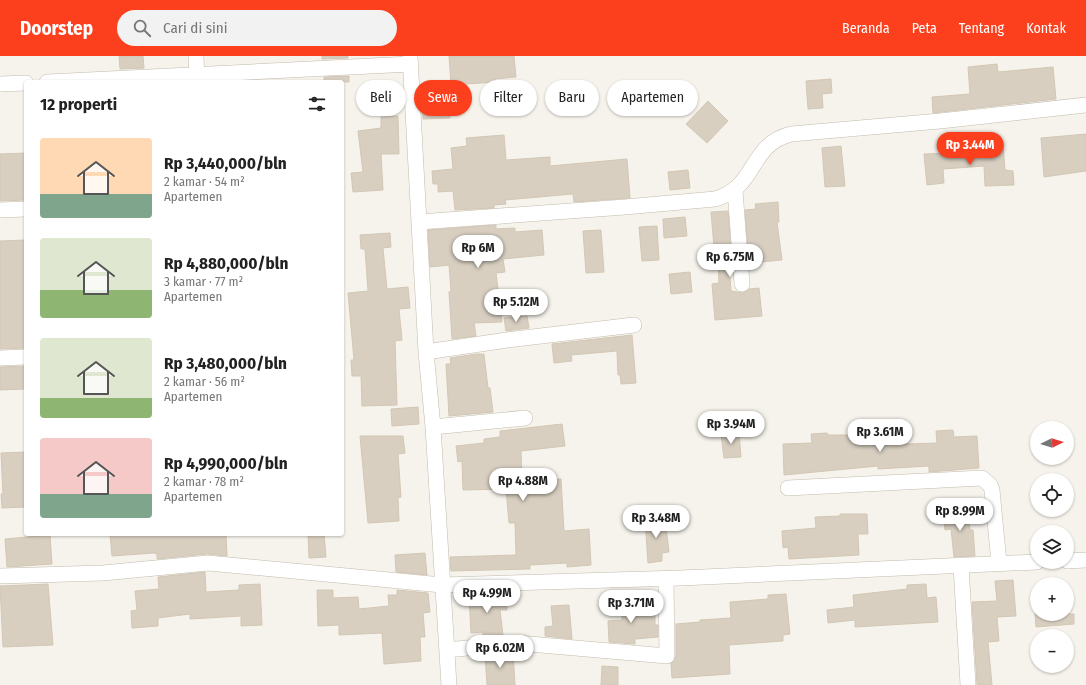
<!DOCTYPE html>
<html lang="id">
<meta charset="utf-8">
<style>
body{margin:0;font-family:"Fira Sans Condensed",sans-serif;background:#f2f2f2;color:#222;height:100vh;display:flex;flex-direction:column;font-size:15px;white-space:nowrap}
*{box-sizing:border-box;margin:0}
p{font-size:13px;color:#767676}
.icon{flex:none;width:22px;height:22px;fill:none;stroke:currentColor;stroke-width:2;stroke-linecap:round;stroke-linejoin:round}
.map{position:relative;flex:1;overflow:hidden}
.panel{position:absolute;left:24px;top:24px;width:320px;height:456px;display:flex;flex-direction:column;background:#fff;border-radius:4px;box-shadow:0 1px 3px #0004}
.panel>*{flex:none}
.guide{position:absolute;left:356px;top:24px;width:380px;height:36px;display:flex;gap:8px}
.needle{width:26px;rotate:85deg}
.buttons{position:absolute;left:1030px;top:365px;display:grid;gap:8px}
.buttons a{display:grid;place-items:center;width:44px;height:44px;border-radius:50%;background:#fff;box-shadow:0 1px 3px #0004;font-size:20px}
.price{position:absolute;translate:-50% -34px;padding:0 9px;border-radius:14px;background:#fff;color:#222;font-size:13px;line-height:26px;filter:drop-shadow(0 1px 2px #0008)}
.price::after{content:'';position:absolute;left:50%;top:24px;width:12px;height:9px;margin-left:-6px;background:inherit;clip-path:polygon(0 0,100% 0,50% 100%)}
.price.active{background:#fc3f1d;color:#fff}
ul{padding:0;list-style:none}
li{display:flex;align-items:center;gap:12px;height:100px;padding:0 16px}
li span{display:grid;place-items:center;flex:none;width:112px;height:80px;border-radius:4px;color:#555}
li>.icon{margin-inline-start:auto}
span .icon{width:48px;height:48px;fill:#fffc;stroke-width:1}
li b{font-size:17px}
h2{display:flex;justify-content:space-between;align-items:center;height:48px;padding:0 16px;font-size:17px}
.chip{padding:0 14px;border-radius:18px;background:#fff;box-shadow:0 1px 3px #0004;font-size:14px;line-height:36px}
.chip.active{background:#fc3f1d;color:#fff}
header{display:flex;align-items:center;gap:24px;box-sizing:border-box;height:56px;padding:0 20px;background:#fc3f1d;color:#fff}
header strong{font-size:19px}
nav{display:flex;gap:22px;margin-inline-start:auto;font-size:14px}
.search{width:280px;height:36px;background:#f2f2f2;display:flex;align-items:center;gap:10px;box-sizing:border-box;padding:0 14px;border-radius:22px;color:#767676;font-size:15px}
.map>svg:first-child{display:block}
.building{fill:#d8cfc1;stroke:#d3c7b4}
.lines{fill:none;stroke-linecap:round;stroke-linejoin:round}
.street-casing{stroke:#c2bbae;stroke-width:16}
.street{stroke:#fff;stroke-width:15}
</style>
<header>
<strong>Doorstep</strong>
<div class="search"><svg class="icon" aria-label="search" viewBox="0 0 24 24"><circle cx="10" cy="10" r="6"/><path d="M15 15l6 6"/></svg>Cari di sini</div>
<nav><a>Beranda</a><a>Peta</a><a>Tentang</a><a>Kontak</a></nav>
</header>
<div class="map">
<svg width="1086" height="629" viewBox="0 0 1086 629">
<rect width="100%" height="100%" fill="#f6f3ec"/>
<path class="building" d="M119,0H143L144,12L120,13Z
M322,0H348V2L322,3Z
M449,0H514L516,21L495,23L496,26L451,29Z
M997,8L998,16L1053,11L1056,43L933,57L932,41L970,38L968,11Z
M349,20V26H324V21Z
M831,23L832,37L822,38L823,52L808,53L806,25Z
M449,36L450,62L423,63L422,37Z
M708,45L728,65L707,87L686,68Z
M398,60L399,98H381L383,134L353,136L351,117L363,116L358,75L381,72V61Z
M1086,78V115L1044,121L1041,82Z
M504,79L506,104L550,101V110L627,103L630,142L574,146L573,138L505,144L506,148L494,149V152L455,154L453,135L438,136V128H433L432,115L453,113L451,92L467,90L466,82Z
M1003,89L1005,114L1013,115L1014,129L985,130L984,110L943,113L944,127L927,129L924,98L982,96V92Z
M841,90L845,130L825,131L822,92Z
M26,97V144L0,145V98Z
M688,114L690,132L670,134L668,116Z
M778,146L779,166H777L782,204L749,207L745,154L756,153L755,148Z
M728,155L732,209H729L731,235L743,237L749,233L759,232L762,260L715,264L712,228L719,227L718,203H715L711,156Z
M685,161L687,180L664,182L663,163Z
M496,169V173L515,172V176L542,174L544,199L503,203L505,216L496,217L502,266L474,267L476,280L452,283L449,236L451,235L449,209L430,211L428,174Z
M657,170L659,204L642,205L639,171Z
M601,174L604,216L586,217L583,175Z
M390,177L391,191L383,192L387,233L408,231L410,252L399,253L402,284L395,285L397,349L362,350L361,320H352L351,304H354L348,237L368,235L365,193H361L360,179Z
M26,184V292L0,293V185Z
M690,216L692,236L671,238L669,218Z
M527,260L529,272L506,275L504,262Z
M632,279L636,327L621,328L620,319H618L617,295L571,299L572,305L554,307L552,288Z
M477,298H484L488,332H490L493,356L449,360L446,308H451L450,302Z
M26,310V333L0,334V311Z
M418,351L419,368L392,370L391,353Z
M562,368L565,390L521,395L522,425L561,423L564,475L589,473L591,509L567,511V507L530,509V513L451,515L450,501L516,499L515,467H509L506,433L463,434L462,405L458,406L456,390L484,387V383L500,381V375Z
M953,374L954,381L977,380L979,412L929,416V410L878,413V410L784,419L783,388L812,387L811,378L827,377L828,379H861L905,376L906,388L937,387L936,375Z
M739,376L741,401L724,402L721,378Z
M360,380H403L405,397L398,398L401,441L398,442L399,465L368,467Z
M26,396V451L2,452L1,438H3L1,397Z
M968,453L970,474H973L975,500L954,501L951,473L945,474L943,455Z
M840,458H867L868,478H858L859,499L789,503L788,491L783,492L782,475L816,472L815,461L840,460Z
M665,462L669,496L662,497V505L648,507L645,463Z
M110,478H226L227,500L207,498L157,503V498L154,497L112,500Z
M308,478H324L326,501L309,502Z
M50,479L52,508L7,511L5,483Z
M425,497L427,519L396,516L395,499Z
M205,516L206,536L239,534V529L260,528L262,569L241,570V560L190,563V558L158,562V570L132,572L131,555L137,554L135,535L159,533L158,521Z
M1013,524L1016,560L997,561L999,585L988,586L992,629H977L972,546L997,545L995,525Z
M48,528L53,589L3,591L0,530Z
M926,528L927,542L936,541L938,566L855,571V564L828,567L827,554L854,551L853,539L907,533V529Z
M317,534H333V542L358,541L359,553L389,550L388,539H397V534L428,537L430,556L423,557L425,581H420L421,605L384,608L382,577L339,579V569L318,570Z
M621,536H634L635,561L655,559V569H658V581L635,583V588L609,586L608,565L622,564Z
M506,537L507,554H500L503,579L483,581V576L471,577L469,540Z
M786,538L790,578L783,579V585L729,589L730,618L672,622L671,608L676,600V568L700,566V564L731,562L730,546L768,543V539Z
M569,549L572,583L545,580V571L553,570L551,550Z
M1035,558H1074V568L1036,571Z
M513,597L515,629H487L485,599Z
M602,610L618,611V629H601Z"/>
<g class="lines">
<g class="street-casing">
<path id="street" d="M196,0L197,26
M410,0L426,296L433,371L449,629
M47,26L411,8
M0,28L26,27
M735,134L742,228
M0,154L26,153
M419,166L625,151L715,143C758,131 748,89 791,78L940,65L1086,49
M426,296L507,284L634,269
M0,302L26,301
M433,371L525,362
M788,432L982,422L990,429L992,434L999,507
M1067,505L1086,504
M961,510L968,629
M0,520L103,517L208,507L442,529L681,522L1037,506
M447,594L518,587L667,600L666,523"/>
</g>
<use href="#street" class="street"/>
</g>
</svg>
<div class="buttons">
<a><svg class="needle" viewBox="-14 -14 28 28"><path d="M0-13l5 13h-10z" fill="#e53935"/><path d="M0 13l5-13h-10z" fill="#767676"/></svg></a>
<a><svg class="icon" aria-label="locate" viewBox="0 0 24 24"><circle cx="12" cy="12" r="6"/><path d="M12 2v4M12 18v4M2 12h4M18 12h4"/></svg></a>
<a><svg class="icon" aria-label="layers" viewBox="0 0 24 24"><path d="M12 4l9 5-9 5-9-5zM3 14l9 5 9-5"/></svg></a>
<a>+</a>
<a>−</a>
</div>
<b class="price active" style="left:970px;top:110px">Rp 3.44M</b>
<b class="price" style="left:478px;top:213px">Rp 6M</b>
<b class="price" style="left:730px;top:222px">Rp 6.75M</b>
<b class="price" style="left:516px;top:267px">Rp 5.12M</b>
<b class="price" style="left:731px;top:389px">Rp 3.94M</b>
<b class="price" style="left:880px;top:397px">Rp 3.61M</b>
<b class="price" style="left:523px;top:446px">Rp 4.88M</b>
<b class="price" style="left:960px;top:476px">Rp 8.99M</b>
<b class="price" style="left:656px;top:483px">Rp 3.48M</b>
<b class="price" style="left:487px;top:558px">Rp 4.99M</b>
<b class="price" style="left:631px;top:568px">Rp 3.71M</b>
<b class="price" style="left:500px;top:613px">Rp 6.02M</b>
<div class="guide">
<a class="chip">Beli</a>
<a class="chip active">Sewa</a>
<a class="chip">Filter</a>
<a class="chip">Baru</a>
<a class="chip">Apartemen</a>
</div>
<section class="panel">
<h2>12 properti<svg class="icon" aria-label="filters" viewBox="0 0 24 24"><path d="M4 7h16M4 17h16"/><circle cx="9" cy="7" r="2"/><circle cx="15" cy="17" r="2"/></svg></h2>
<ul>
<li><span style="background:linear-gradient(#ffd9b3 70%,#7fa58c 0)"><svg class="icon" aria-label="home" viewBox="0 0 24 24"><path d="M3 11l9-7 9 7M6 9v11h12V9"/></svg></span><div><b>Rp 3,440,000/bln</b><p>2 kamar · 54 m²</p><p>Apartemen</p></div></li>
<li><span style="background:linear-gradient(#dfe7d0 65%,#8fb573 0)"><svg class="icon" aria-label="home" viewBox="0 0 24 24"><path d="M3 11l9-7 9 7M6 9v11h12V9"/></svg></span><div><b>Rp 4,880,000/bln</b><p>3 kamar · 77 m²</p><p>Apartemen</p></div></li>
<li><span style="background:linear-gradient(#dfe7d0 75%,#8fb573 0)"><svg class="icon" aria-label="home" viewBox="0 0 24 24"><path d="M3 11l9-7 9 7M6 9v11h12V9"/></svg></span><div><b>Rp 3,480,000/bln</b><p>2 kamar · 56 m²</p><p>Apartemen</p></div></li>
<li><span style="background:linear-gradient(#f6c9c9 70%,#7fa58c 0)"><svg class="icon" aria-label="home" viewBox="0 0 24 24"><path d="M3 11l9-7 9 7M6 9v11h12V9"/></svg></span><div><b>Rp 4,990,000/bln</b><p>2 kamar · 78 m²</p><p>Apartemen</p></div></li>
</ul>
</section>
</div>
